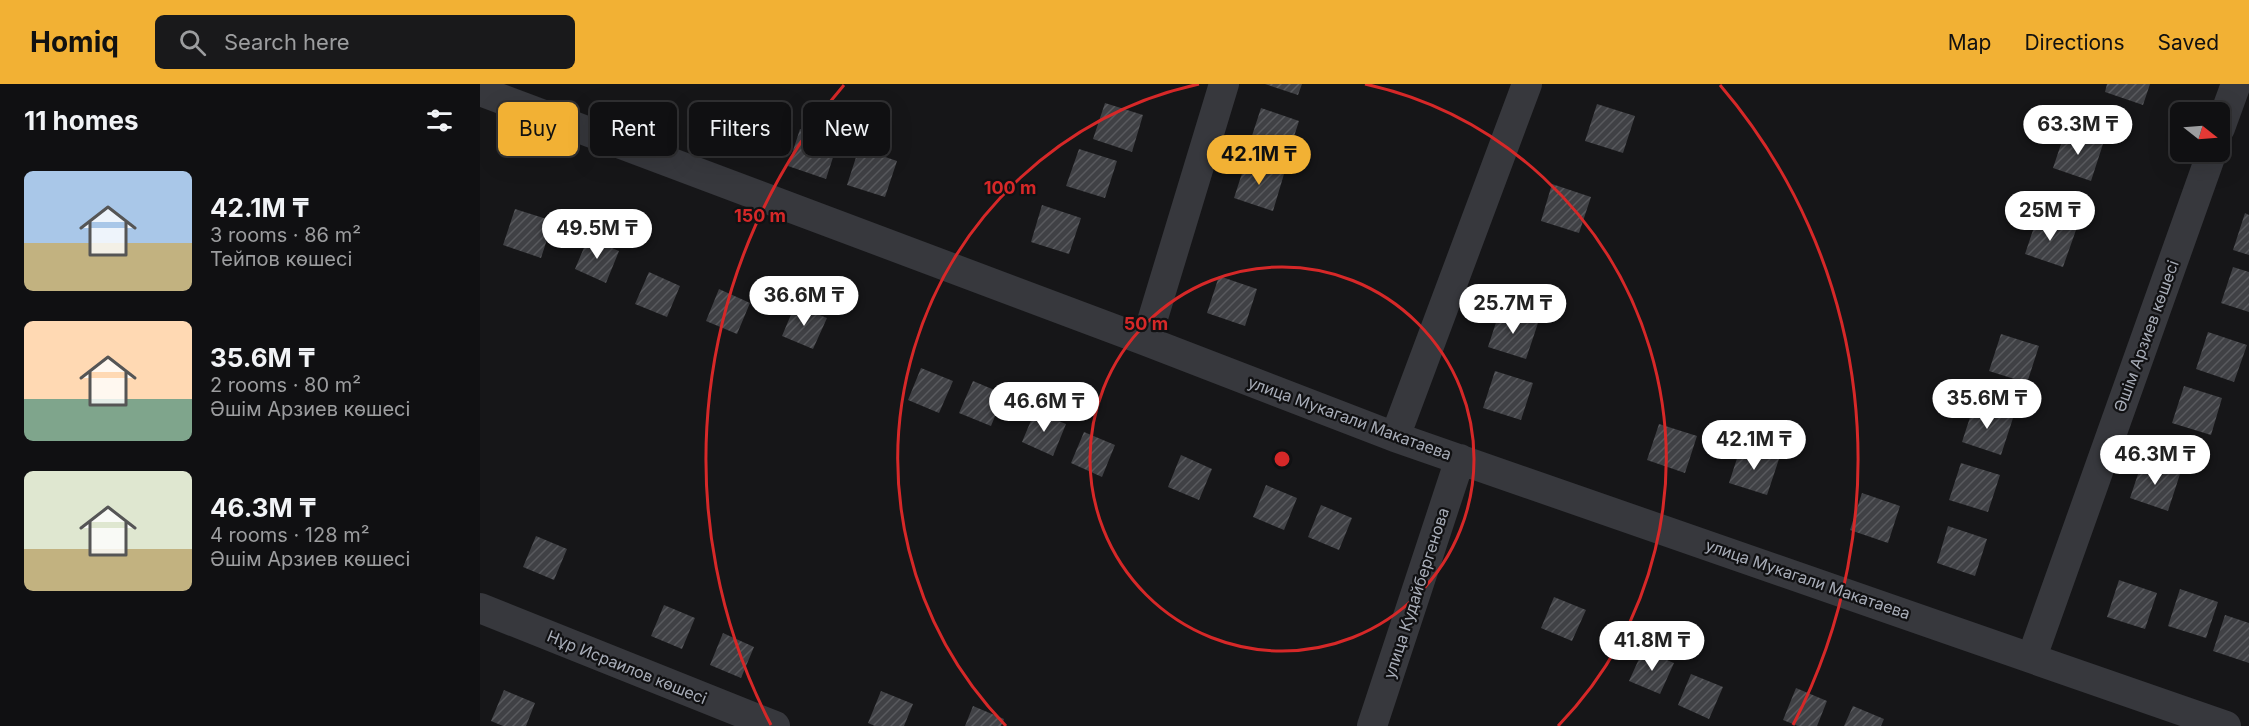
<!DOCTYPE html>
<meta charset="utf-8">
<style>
body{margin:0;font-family:Inter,sans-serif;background:#19191b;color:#f1f3f6;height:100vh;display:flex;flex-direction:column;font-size:22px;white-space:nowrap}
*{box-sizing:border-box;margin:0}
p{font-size:20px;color:#9c9d9f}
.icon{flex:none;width:33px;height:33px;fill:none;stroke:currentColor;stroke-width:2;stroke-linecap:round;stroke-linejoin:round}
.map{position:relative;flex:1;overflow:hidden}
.panel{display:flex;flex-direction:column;background:#101012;width:480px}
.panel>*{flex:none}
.hud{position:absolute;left:18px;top:18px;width:570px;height:54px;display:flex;gap:12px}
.needle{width:39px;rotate:107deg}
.tools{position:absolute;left:1690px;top:18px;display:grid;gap:12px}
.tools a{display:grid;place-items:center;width:60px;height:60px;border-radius:9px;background:#101012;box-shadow:0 6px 24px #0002,0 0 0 2px #303032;font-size:30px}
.price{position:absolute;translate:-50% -51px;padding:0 14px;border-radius:21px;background:#fff;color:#222;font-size:20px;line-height:39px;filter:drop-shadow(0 2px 3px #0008)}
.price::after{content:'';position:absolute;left:50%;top:36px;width:18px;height:14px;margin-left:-9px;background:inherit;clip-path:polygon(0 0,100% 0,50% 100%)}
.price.on{background:#f2b134;color:#111}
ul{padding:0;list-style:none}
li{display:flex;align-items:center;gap:18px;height:150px;padding:0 24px}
li span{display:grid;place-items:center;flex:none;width:168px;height:120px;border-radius:9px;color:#555}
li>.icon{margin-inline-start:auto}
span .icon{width:72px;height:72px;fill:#fffc;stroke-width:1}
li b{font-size:26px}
h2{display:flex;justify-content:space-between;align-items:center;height:72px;padding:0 24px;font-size:26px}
.pill{padding:0 21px;border-radius:9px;background:#101012;box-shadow:0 6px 24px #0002,0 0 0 2px #303032;font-size:21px;line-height:54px}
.pill.on{background:#f2b134;color:#111}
header{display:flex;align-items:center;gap:36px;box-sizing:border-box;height:84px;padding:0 30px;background:#f2b134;color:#111}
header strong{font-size:28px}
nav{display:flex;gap:33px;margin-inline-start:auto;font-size:21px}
.search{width:420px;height:54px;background:#19191b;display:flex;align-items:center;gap:15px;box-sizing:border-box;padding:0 21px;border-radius:9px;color:#9c9d9f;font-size:22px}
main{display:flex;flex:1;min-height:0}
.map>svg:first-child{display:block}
.building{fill:url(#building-hatch)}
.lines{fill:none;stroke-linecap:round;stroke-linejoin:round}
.minor{stroke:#37383d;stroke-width:30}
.ring{fill:none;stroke:#d62828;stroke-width:3}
.labels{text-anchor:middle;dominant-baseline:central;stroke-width:4.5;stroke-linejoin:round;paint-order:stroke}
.street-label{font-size:16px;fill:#a8adb8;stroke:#111113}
.centre{fill:#d62828;stroke:#111113;stroke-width:3}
.ring-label{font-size:18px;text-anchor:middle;font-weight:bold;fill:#d62828;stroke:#111113;stroke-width:4.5;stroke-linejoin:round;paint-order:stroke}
</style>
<header>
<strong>Homiq</strong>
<div class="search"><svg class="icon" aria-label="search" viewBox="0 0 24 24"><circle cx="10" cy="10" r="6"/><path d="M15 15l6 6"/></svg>Search here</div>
<nav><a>Map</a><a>Directions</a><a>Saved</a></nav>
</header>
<main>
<section class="panel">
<h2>11 homes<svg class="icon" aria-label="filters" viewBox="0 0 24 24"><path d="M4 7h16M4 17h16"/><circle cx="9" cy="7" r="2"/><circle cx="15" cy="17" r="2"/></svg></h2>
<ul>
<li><span style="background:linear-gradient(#a9c7e8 60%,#c2b280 0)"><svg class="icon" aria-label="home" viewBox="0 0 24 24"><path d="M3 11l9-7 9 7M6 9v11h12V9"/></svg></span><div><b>42.1M ₸</b><p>3 rooms · 86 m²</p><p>Тейпов көшесі</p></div></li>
<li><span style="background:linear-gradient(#ffd9b3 65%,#7fa58c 0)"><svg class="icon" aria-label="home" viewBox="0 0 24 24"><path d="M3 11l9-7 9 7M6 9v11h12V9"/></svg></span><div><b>35.6M ₸</b><p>2 rooms · 80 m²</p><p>Әшім Арзиев көшесі</p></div></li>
<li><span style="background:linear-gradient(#dfe7d0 65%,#c2b280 0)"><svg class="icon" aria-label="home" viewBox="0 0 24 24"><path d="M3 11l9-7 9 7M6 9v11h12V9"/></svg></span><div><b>46.3M ₸</b><p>4 rooms · 128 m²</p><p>Әшім Арзиев көшесі</p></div></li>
</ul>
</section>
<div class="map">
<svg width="1769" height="642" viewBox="0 0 1769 642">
<defs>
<pattern id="building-hatch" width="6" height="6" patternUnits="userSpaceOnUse" patternTransform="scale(1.5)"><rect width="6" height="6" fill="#404145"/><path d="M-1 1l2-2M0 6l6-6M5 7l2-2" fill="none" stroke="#595a5e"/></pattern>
</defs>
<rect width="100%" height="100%" fill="#161618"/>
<path class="building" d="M785,0H822L818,11Z
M1627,0H1670L1663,21L1625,8Z
M625,19L663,31L652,68L613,55Z
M1117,20L1155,32L1143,69L1105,57Z
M781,24L819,37L807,74L769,61Z
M320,45L358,58L346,95L308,82Z
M1585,48L1623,60L1611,97L1573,84Z
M379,64L417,77L405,113L367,101Z
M599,65L637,77L625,114L586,102Z
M766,77L804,90L793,127L754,114Z
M1072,100L1111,113L1099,149L1061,137Z
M562,121L601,134L589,170L551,158Z
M35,125L73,137L61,174L23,161Z
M1765,129L1769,131V171L1753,166Z
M1557,134L1596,146L1583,183L1545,170Z
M108,154L139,167L126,199L95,185Z
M1753,183L1769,188V228L1741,219Z
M169,188L200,202L187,233L155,220Z
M739,192L777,205L765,242L727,229Z
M239,205L270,219L257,250L226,237Z
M315,221L347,234L333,265L302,252Z
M1020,226L1058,239L1046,275L1008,263Z
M1728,248L1767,261L1754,298L1716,285Z
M1521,250L1559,262L1547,299L1509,287Z
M441,284L473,297L459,329L428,316Z
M1015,287L1053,299L1041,336L1003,324Z
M493,297L524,310L511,342L479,329Z
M1704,302L1742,314L1731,351L1692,339Z
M1494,321L1533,334L1521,371L1482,358Z
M555,327L586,340L573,372L542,358Z
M1179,340L1217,352L1205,389L1167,376Z
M604,348L635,361L622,393L591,379Z
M1261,362L1299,375L1287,411L1249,399Z
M701,371L732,385L719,416L688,403Z
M1662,378L1700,390L1688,427L1650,414Z
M1481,379L1520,391L1508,428L1469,416Z
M786,401L817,414L804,446L773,433Z
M1382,409L1420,422L1408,459L1370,446Z
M841,421L872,434L859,466L828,453Z
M1468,442L1507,455L1495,492L1457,479Z
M56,452L87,465L74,496L43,483Z
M1639,496L1677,509L1665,545L1627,533Z
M1700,505L1738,518L1726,554L1688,542Z
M1074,513L1106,526L1092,557L1061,544Z
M184,521L215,534L202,565L171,552Z
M1745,531L1769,539V579L1733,567Z
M243,549L274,563L261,594L230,581Z
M1163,566L1194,579L1180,610L1149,597Z
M1211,590L1243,603L1229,635L1198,621Z
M1316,604L1347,617L1337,642H1318L1303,636Z
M24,606L55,619L46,642H23L11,637Z
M401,607L433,620L424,642H395L388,639Z
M493,622L524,635L521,642H485Z
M1373,622L1404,635L1401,642H1364Z"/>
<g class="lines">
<path class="minor" d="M0,7L666,257L915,353L1746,642
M1740,44L1756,0
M666,257L744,0
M915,353L1047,0
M0,524L295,642
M1552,573L1732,68
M892,642L980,375"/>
</g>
<g class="ring">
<circle cx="802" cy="375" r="192"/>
<path d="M526 642A384 384 0 0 1 719 0M885 0A384 384 0 0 1 1078 642"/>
<path d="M291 641A576 576 0 0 1 364 1M1240 1A576 576 0 0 1 1313 641"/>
</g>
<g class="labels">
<g class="street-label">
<text transform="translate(1666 252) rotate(-70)">Әшім Арзиев көшесі</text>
<text transform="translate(870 334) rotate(20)">улица Мукагали Макатаева</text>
<text transform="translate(1328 495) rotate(19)">улица Мукагали Макатаева</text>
<text transform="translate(936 509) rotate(-72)">улица Кудайбергенова</text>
<text transform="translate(147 583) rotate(22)">Нұр Исраилов көшесі</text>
</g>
</g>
<circle cx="802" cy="375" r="9" class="centre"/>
<g class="ring-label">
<text x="530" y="110">100 m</text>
<text x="280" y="138">150 m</text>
<text x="666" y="246">50 m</text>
</g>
</svg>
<div class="tools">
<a><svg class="needle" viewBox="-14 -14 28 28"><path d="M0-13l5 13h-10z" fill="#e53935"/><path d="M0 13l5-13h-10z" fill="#9c9d9f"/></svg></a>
</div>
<b class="price" style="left:1598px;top:72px">63.3M ₸</b>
<b class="price on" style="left:779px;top:102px">42.1M ₸</b>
<b class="price" style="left:1570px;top:158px">25M ₸</b>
<b class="price" style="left:117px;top:176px">49.5M ₸</b>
<b class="price" style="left:324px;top:243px">36.6M ₸</b>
<b class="price" style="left:1033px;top:251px">25.7M ₸</b>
<b class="price" style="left:1507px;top:346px">35.6M ₸</b>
<b class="price" style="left:564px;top:349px">46.6M ₸</b>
<b class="price" style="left:1274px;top:387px">42.1M ₸</b>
<b class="price" style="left:1675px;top:402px">46.3M ₸</b>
<b class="price" style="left:1172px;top:588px">41.8M ₸</b>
<div class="hud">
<a class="pill on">Buy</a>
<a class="pill">Rent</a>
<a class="pill">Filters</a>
<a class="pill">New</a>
</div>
</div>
</main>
